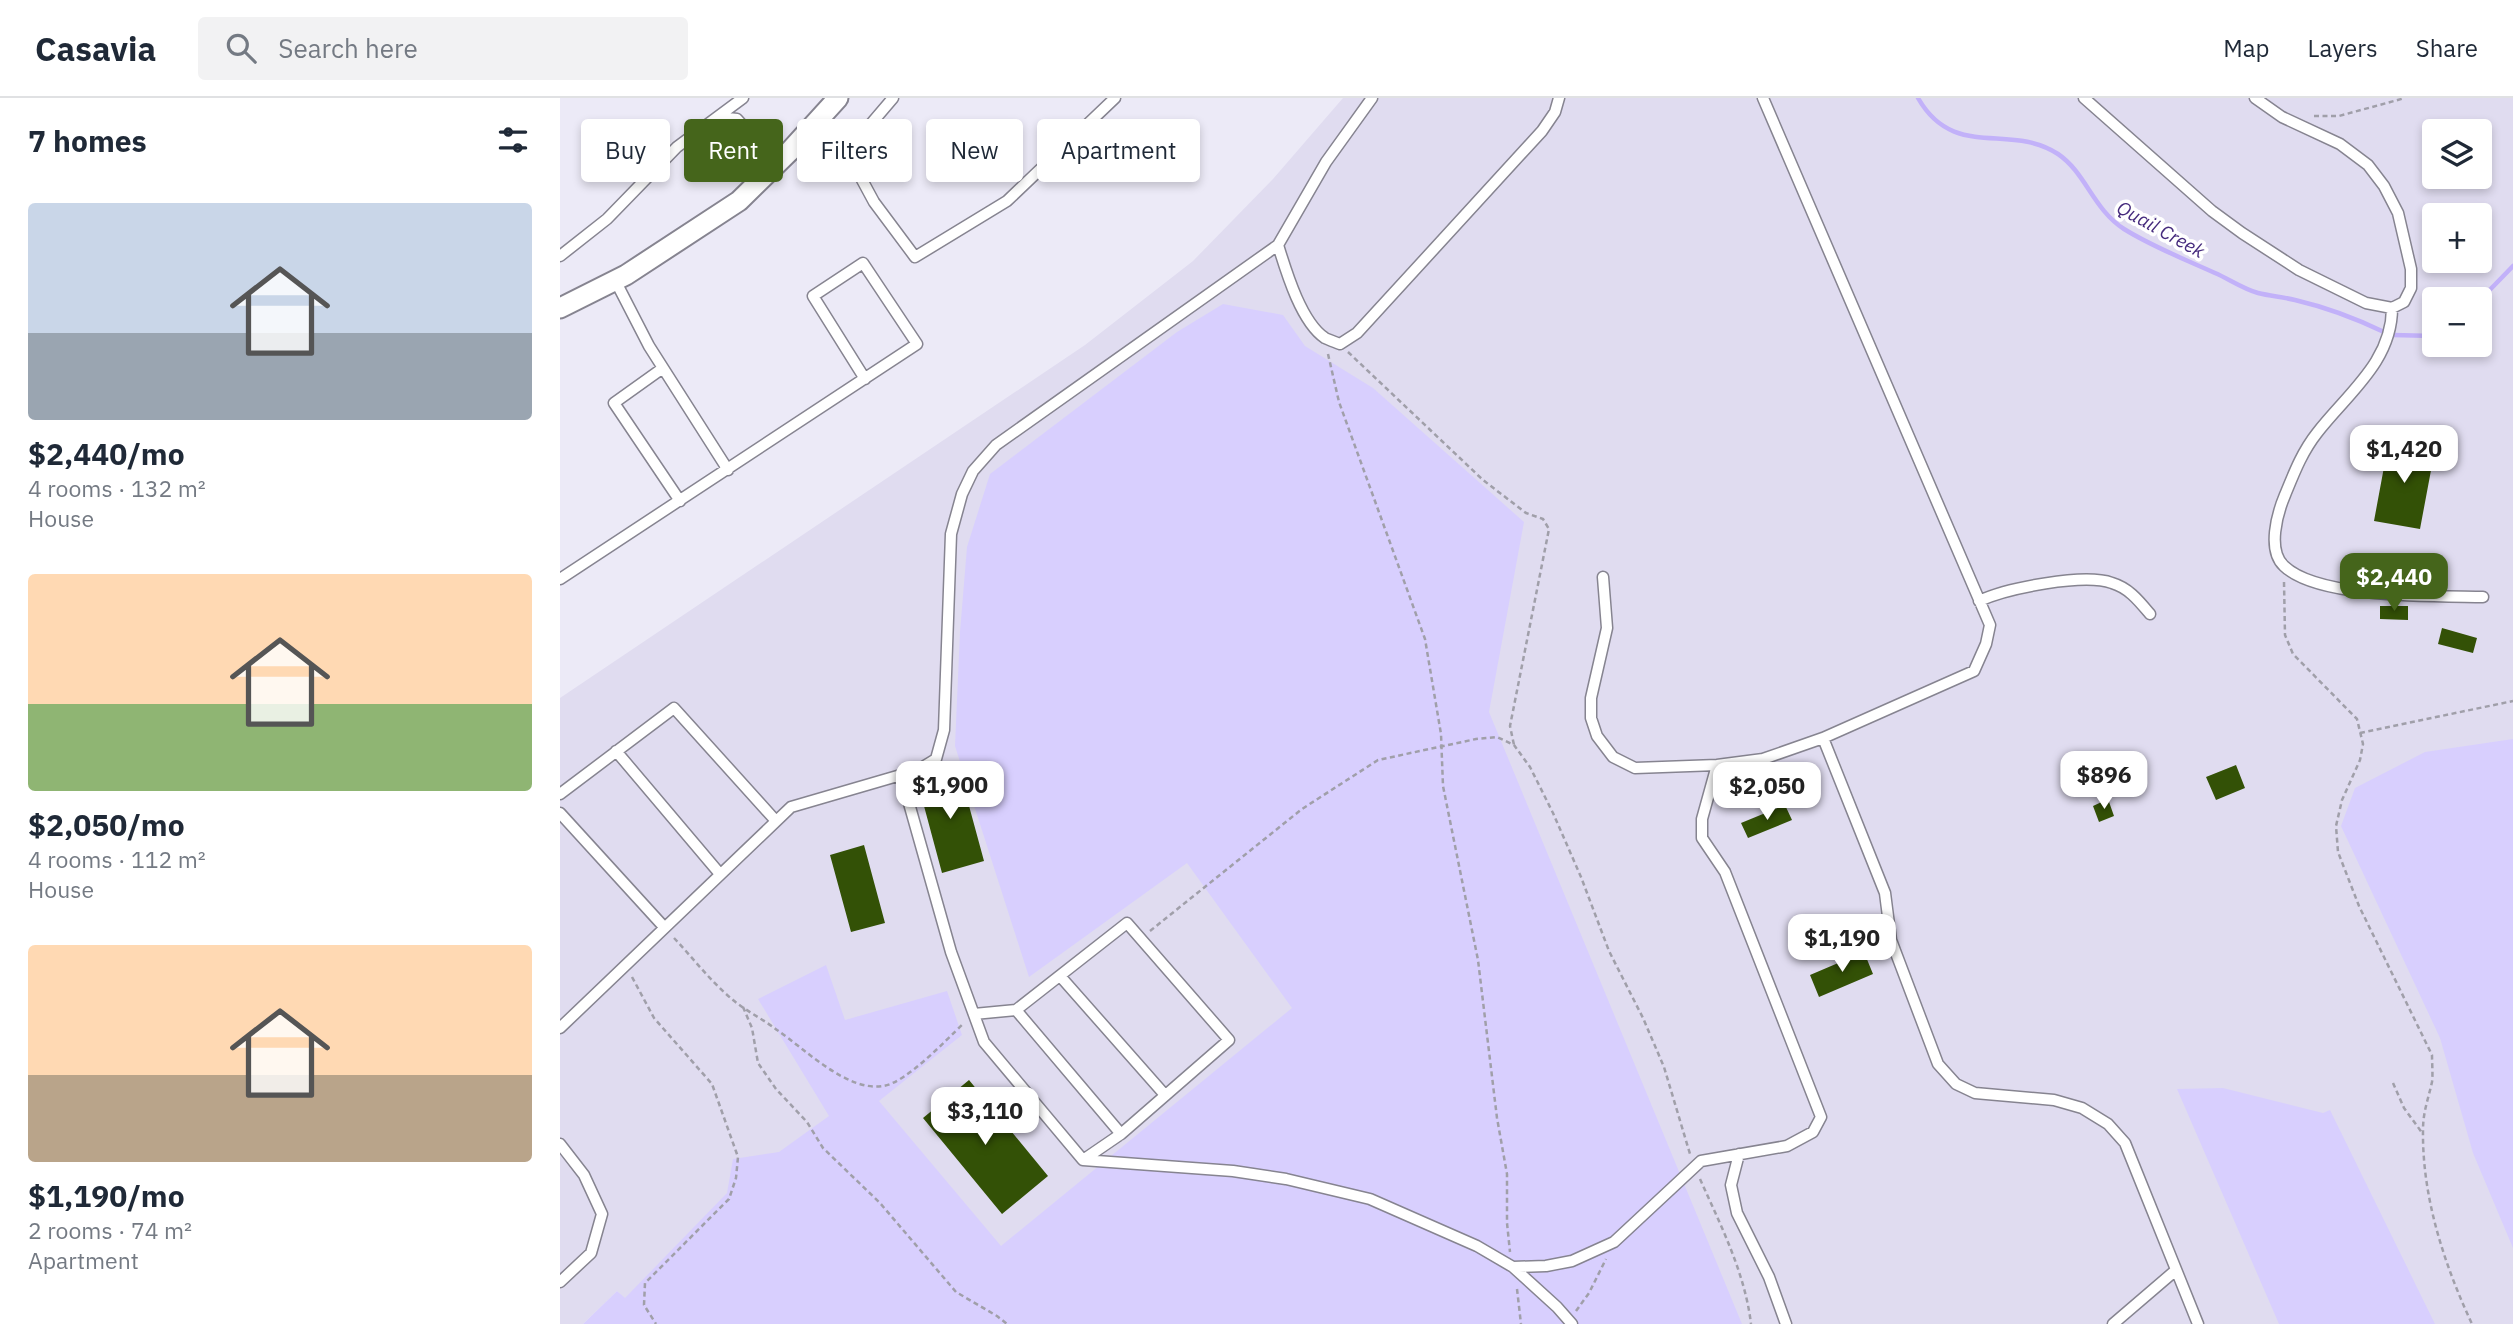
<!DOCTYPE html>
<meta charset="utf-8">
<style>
body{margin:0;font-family:"IBM Plex Sans",sans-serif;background:#f2f2f3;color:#1f2937;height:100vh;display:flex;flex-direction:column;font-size:26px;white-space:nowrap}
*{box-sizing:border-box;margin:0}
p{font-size:23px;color:#747a83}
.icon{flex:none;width:38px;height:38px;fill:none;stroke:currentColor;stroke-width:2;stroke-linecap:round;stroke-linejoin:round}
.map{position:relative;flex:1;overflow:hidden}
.side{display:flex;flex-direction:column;background:#fff;width:560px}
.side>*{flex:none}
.banner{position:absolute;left:21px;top:21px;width:665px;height:63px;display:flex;gap:14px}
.fabs{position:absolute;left:1862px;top:21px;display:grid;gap:14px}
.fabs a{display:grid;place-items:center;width:70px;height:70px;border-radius:7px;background:#fff;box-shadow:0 4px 10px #0003;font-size:35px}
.price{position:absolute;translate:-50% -60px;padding:0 16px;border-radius:14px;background:#fff;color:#222;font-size:23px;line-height:46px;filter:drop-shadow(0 2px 4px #0008)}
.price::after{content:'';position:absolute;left:50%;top:42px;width:21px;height:16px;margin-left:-10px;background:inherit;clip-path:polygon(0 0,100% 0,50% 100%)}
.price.current{background:#45651b;color:#fff}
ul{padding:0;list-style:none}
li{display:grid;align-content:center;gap:14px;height:371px;padding:0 28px}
li span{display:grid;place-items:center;height:217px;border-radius:7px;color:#555}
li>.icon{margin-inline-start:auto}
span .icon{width:126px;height:126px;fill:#fffc;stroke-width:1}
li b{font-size:30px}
h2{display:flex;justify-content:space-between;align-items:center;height:84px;padding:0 28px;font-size:30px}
.chip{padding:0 24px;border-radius:7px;background:#fff;box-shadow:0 4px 10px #0003;font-size:24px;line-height:63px}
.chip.current{background:#45651b;color:#fff}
header{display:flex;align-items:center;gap:42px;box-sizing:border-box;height:98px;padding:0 35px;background:#fff;border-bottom:2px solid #e0e1e3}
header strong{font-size:33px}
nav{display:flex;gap:38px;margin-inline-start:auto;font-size:24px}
.search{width:490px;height:63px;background:#f2f2f3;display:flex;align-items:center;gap:18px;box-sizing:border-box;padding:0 24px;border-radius:7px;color:#747a83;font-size:26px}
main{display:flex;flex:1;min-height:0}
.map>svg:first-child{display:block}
.built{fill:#e0dcf0;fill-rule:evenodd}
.green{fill:#d8cffe}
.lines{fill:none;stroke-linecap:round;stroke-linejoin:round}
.stream{stroke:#c2b1f9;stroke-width:4.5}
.building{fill:#335106}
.service-casing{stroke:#868490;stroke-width:13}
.minor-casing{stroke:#868490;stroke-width:23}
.path{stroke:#a09fa9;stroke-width:2.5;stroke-dasharray:5 3.5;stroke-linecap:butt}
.service{stroke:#fff;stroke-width:10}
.minor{stroke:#fff;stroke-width:19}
.labels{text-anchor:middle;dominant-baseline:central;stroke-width:7;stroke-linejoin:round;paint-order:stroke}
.water-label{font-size:19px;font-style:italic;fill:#462b7d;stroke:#fff}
</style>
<header>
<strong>Casavia</strong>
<div class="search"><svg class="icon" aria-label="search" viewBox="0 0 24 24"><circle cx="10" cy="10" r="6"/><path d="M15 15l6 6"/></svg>Search here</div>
<nav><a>Map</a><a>Layers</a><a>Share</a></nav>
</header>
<main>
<section class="side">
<h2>7 homes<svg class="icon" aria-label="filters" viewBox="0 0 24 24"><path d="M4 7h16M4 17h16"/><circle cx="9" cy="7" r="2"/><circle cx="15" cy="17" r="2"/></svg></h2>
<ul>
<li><span style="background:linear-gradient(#c9d6e8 60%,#9aa5b1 0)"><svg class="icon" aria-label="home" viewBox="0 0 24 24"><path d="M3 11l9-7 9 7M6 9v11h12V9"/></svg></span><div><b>$2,440/mo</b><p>4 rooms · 132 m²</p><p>House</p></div></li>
<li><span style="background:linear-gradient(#ffd9b3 60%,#8fb573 0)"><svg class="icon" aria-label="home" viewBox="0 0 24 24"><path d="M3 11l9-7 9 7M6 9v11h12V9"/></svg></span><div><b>$2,050/mo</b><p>4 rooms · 112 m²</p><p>House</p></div></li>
<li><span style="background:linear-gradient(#ffd9b3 60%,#b9a48a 0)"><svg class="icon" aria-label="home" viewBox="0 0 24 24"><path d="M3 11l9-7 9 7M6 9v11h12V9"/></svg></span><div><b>$1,190/mo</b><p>2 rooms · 74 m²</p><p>Apartment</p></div></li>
</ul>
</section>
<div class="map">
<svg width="1953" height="1226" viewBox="0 0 1953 1226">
<rect width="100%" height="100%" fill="#eceaf7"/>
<path class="built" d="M783,0H1953V1226H89L57,1193L23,1226H0V600L525,247L633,163L713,81ZM1874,33H1920V79H1874ZM1874,117H1920V163H1874ZM1874,201H1920V247H1874Z"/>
<path class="green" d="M663,206L723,217L745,248L813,290L964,424L929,614L1182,1226H23L57,1193L65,1200L167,1095L173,1061L219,1054L269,1018L198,901L266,867L285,922L387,893L402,937L319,1003L441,1148L732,910L627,765L469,879L395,648L400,534L407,449L430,376L617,234Z
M1953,641V1150L1913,1055L1880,940L1781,728L1795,690L1865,654Z
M1663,990L1763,1015L1770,1012L1875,1226H1719L1617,991Z"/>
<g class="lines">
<path class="stream" d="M1358,0C1394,63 1449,24 1498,56C1526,75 1533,111 1564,131C1593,149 1624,161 1655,175C1669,181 1683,191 1698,195C1710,198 1723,199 1735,202C1765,209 1797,221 1824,234
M1920,202L1953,168
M1833,237L1874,238"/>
</g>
<path class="building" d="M1829,342L1875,351L1860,431L1814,423Z
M1817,465H1869V484H1817Z
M1820,508H1848V522L1820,521Z
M1882,530L1917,540L1913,555L1878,546Z
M1676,667L1685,690L1656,702L1646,679Z
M399,671L424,763L382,775L357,682Z
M1548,701L1554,718L1539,724L1533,708Z
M1225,707L1232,722L1188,740L1181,725Z
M304,747L325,825L291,834L270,757Z
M1304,854L1313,876L1259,899L1250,877Z
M409,982L488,1078L442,1116L363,1020Z"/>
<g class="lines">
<g class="service-casing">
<path id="service" d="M333,0L287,54L314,104L355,159L447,103L555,0
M1524,0L1652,113L1682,135L1739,172L1806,205L1832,210L1844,204L1851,190V171L1838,115L1824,88L1808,67L1780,46L1722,19L1695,0
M158,19L161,39L199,83
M158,19L177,21L217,66
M718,147C726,173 741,224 765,240C769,242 775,244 780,246L797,235L982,33L995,14L999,0
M0,158L47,121L117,49L183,0
M55,182L89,248L168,372
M1832,210C1832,264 1787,296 1757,335C1742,354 1734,375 1725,397C1717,416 1707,452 1724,468C1758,501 1876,498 1923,499
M103,270L54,305L120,403
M1043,479L1047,530L1031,600V620L1037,638L1053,659L1075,670L1157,667L1203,661L1263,640L1414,573L1426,546L1430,527L1203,0
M0,481L357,246L303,165L253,198L305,281
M1419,503C1447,490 1524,475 1552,485C1569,490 1579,503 1590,516
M1263,640L1325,795L1331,842L1378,966L1396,986L1415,995L1494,1002L1522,1010L1548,1026L1565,1045L1638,1226
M56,653L160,776
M341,677L391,854L424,944L523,1062L673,1073L726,1081L810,1101L917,1148L953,1169L997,1209L1012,1226
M0,696L114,610L216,723
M0,715L104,829
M500,878L605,997
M456,912L561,1036
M414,916L456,912L567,825L669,942L561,1036L523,1062
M0,930L231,709L358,672L376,661L384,632L391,436L402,396L413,373L436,347L718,147L766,64L812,0
M0,1046L24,1077L42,1116L31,1155L0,1184
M1179,1056L1171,1087L1177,1115L1209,1179L1226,1226
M953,1169L986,1168L1012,1163L1054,1144L1141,1063L1227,1048L1253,1034L1261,1019L1165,774L1142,740V721L1157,667
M1553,1226L1616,1172"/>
</g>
<g class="minor-casing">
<path id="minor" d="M0,210L66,177L179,103L229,54L278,0"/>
</g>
<path class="path" d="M1754,18H1779L1845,0
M788,254L923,382L966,415L983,421L989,431L950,628L954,647
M768,256L779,304L865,541L881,636L883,688L918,862L937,1020L947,1076V1125L950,1154
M1724,484L1725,537L1733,556L1797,621L1803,646L1800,662L1782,702L1776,728L1778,754L1799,808L1872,957C1872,966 1873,976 1872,984C1868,1002 1863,1014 1863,1032C1862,1099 1884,1166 1912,1226
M1800,635L1953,603
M590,833L742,711L818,662L916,641L937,639L954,647L970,669L993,715L1021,779L1049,853L1083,920L1104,969L1130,1056
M114,840C133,860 151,884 173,902C186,913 203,921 217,932C245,951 287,994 323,988C346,985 386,942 403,926
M72,879L94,920L152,986L178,1059L176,1080L169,1101L85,1185L84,1207L96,1226
M183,909L192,930L198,965L216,991L247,1024L263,1050L320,1105L396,1194L437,1218L447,1226
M1833,985L1844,1010L1863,1036
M1140,1081C1161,1128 1185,1175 1191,1226
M957,1191L961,1226
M1016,1213L1029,1195L1046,1161"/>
<use href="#service" class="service"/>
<use href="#minor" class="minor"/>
</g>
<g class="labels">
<g class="water-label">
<text transform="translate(1601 131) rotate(29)">Quail Creek</text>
</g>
</g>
</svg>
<div class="fabs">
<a><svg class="icon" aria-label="layers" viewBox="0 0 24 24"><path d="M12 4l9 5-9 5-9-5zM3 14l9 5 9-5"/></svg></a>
<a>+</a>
<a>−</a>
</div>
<b class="price" style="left:1844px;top:387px">$1,420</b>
<b class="price current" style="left:1834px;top:515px">$2,440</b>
<b class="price" style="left:1544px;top:713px">$896</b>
<b class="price" style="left:390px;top:723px">$1,900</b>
<b class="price" style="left:1207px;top:724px">$2,050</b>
<b class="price" style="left:1282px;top:876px">$1,190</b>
<b class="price" style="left:425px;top:1049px">$3,110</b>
<div class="banner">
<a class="chip">Buy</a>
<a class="chip current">Rent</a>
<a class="chip">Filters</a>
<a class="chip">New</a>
<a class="chip">Apartment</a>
</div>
</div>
</main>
